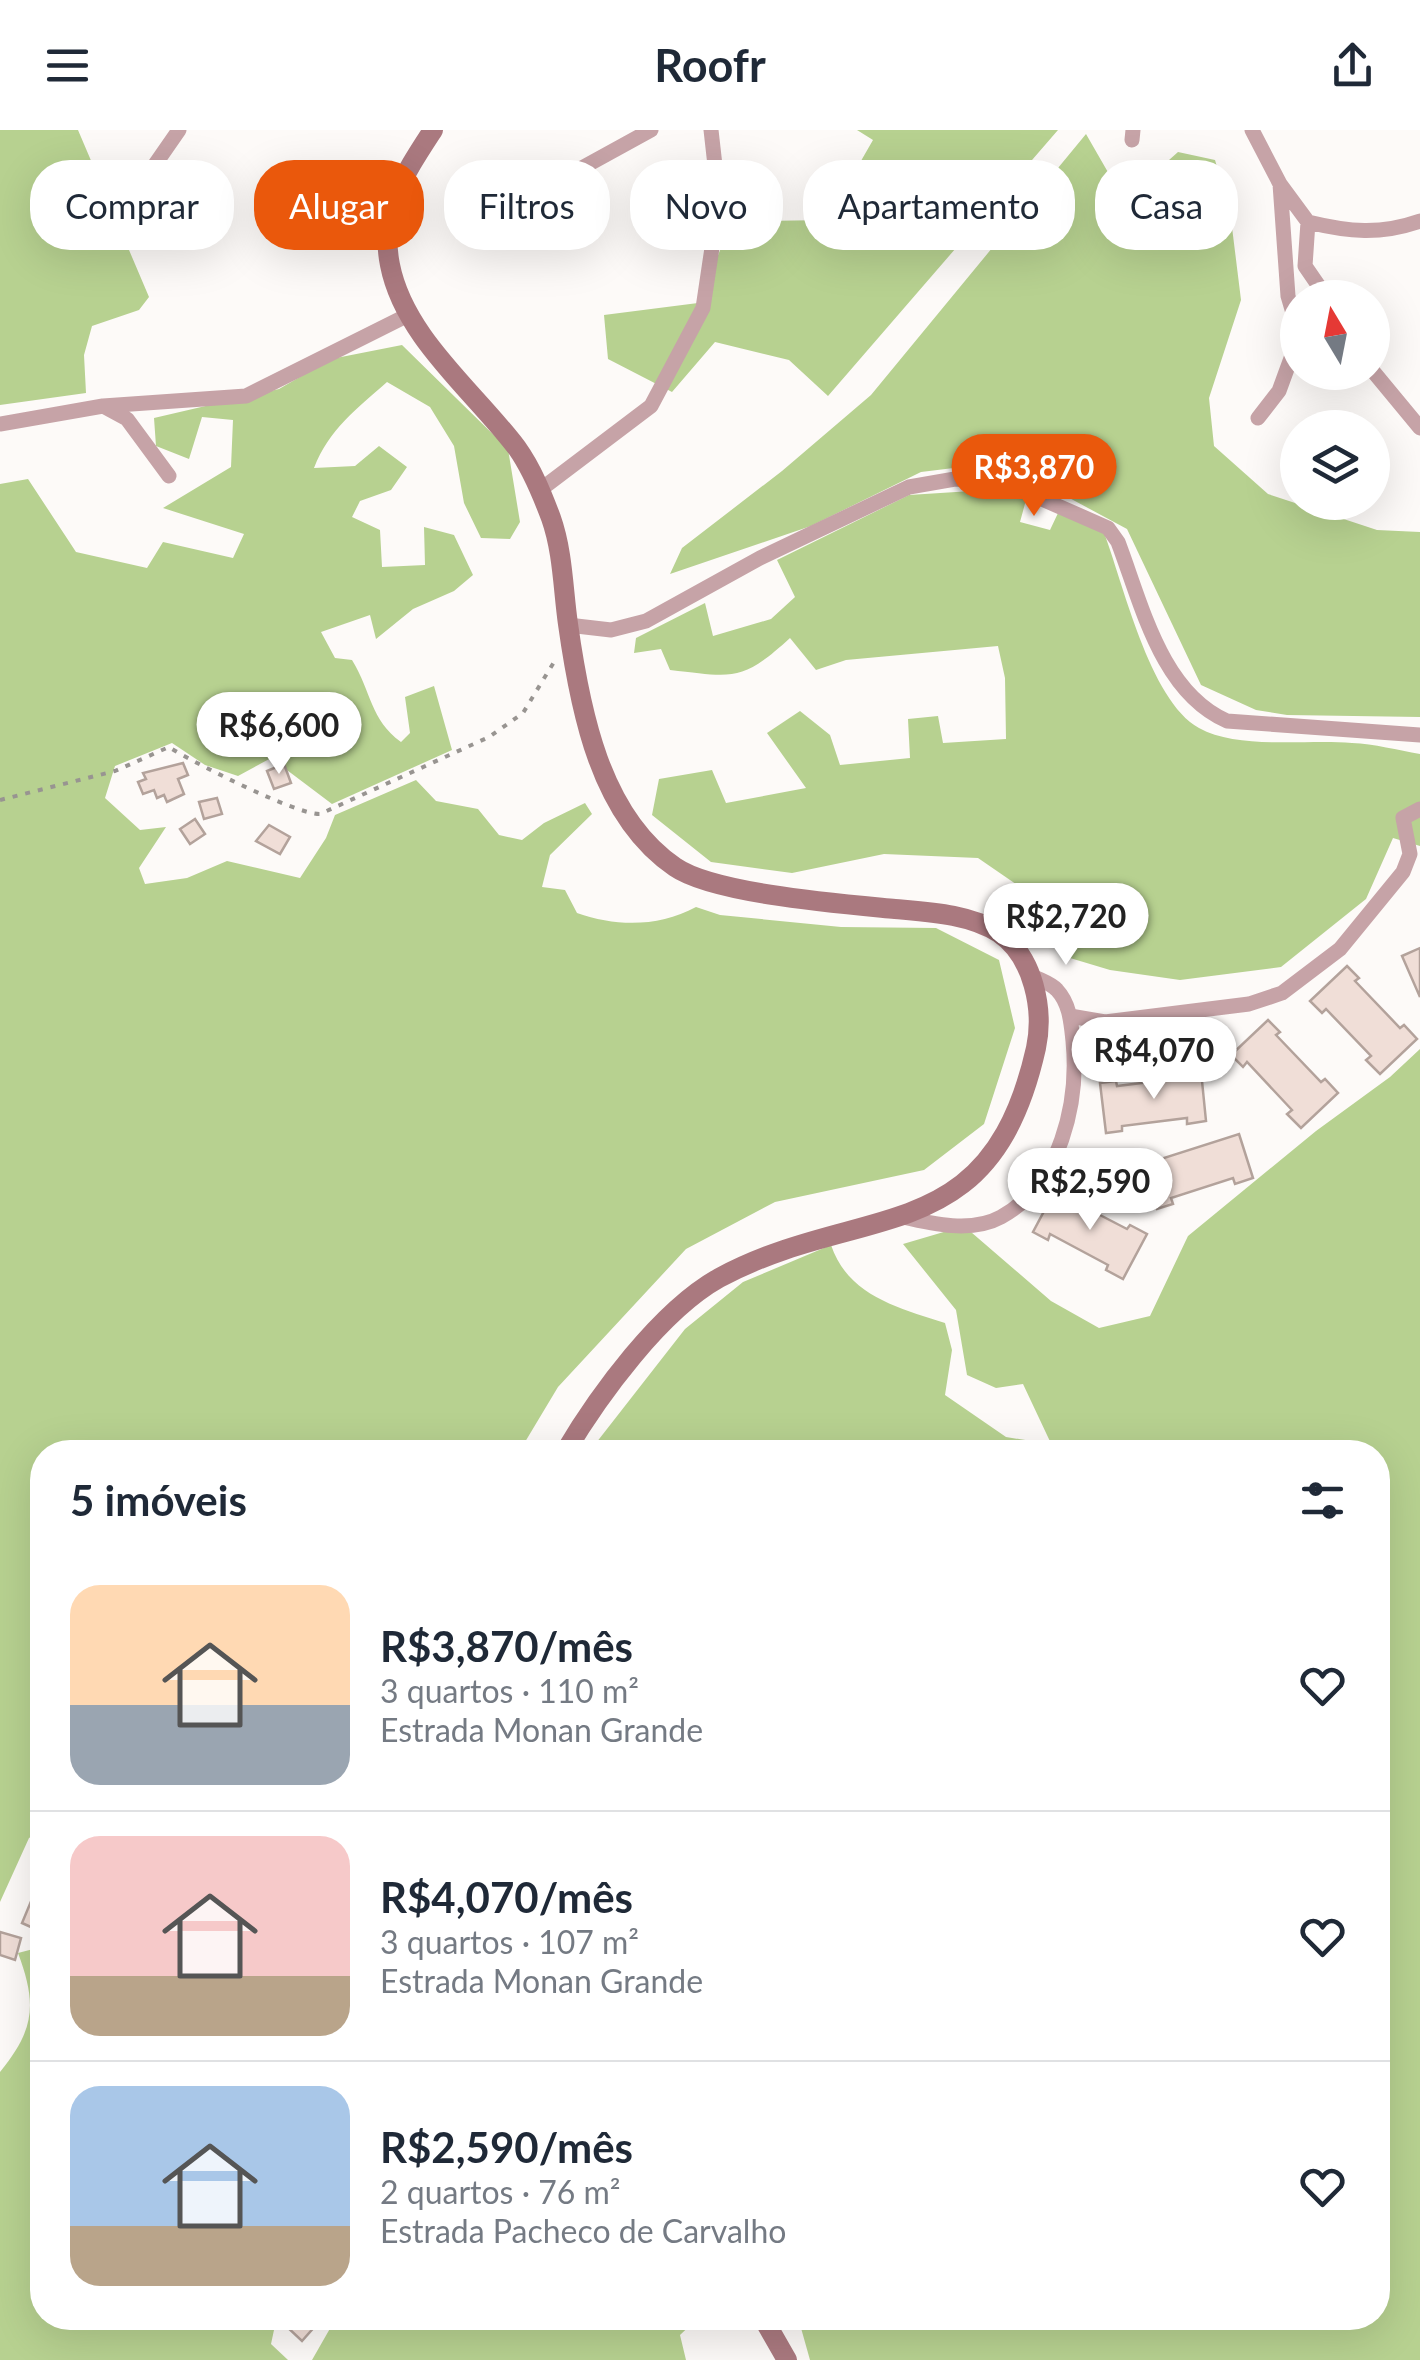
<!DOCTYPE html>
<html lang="pt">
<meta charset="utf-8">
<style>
body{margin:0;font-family:Lato,sans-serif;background:#f2f2f3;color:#1f2937;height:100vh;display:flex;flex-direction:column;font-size:38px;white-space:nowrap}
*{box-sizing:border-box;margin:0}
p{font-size:32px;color:#747a83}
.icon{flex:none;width:55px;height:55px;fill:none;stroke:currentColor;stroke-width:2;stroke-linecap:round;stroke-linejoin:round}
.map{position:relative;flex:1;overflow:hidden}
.sheet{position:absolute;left:30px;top:1310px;width:1360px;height:890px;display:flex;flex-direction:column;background:#fff;border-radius:40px;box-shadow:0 10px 40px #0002}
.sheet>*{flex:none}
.top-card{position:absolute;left:30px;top:30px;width:1360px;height:90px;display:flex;gap:20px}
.needle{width:65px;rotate:350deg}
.tools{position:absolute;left:1280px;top:150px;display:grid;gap:20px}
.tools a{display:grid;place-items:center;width:110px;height:110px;border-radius:50%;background:#fff;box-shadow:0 10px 40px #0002;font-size:50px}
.price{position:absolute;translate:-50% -85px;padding:0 22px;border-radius:35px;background:#fff;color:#222;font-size:32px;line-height:65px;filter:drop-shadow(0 2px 5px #0008)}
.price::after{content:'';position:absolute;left:50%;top:60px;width:30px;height:22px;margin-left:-15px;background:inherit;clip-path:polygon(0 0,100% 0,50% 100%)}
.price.on{background:#ea580c;color:#fff}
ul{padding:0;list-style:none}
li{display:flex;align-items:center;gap:30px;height:250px;padding:0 40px}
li+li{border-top:2px solid #e0e1e3}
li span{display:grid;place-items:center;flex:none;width:280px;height:200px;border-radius:30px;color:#555}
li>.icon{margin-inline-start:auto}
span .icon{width:120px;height:120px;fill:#fffc;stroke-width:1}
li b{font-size:42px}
h2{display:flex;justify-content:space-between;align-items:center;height:120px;padding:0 40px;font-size:42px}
.pill{padding:0 35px;border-radius:40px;background:#fff;box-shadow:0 10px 40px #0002;font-size:35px;line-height:90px}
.pill.on{background:#ea580c;color:#fff}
header{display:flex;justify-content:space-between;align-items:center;height:130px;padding:0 40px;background:#fff;font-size:45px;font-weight:700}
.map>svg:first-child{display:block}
.forest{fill:#b7d190}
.building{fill:#f0ded7;stroke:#b3a29b;stroke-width:2.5}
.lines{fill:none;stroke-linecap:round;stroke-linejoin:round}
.path{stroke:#989491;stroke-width:4;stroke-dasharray:5 8;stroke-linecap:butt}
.minor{stroke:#c6a3a7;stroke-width:15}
.secondary{stroke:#aa797f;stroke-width:20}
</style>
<header><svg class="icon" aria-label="menu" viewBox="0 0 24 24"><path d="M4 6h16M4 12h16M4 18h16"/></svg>Roofr<svg class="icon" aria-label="share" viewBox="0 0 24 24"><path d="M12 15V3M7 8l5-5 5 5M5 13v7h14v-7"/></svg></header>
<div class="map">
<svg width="1420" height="2230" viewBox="0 0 1420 2230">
<rect width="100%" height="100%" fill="#fdfaf8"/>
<path class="forest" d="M0,0H78L149,167L139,180L92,196L84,225L86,263L0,275Z
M857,0H1058L828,266L789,230L715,212L672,262L608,229L604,185L698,173L729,99L761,91L827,90L873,10Z
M1086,4L1109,44L1141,55L1178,22L1215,30L1230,81L1241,170L1209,268L1214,316L1268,364L1377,400L1420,402V587L1287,585L1256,580L1201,555L1127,399L1023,343L970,336L921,342L811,396L670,444L682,418L782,341L871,265Z
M402,215L508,319L520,392L510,409L481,408L464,373L454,316L430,277L387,252C357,279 329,299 314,338L355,336L379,316L407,337L391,360L360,371L352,387L380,400L382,437L425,435L424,397L454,405L473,445L454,461L413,479L376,509L370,485L321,502L335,528L352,530C372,563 370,589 401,612L410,603L405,567L434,556L452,620L332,674L271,628L238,646L205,635L172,613L115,636L105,668L140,700L166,697L139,738L145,754L187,748L227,731L300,748L326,708L335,685L416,650L436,671L478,679L499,705L522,710L544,693L585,673L592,684L550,725L542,757L565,760L577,783C617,797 659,797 696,777L720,785L841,797L936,798L999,830L1015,898L984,994L924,1040L775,1072L686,1119L558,1257L519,1322H42V1701L29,1708L0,1772V354L28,349L76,422L147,438L163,412L233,428L244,404L163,378L231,337L233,290L202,287L189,329L156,316L154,288L279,259L331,229Z
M1003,359L1026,370L1020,392L1050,400L1059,381L1103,400C1123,452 1149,570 1199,598C1238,620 1307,609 1352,613C1374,614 1398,620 1420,624V716L1393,708L1366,769L1281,837L1180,850L1110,840L1070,828L1039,770L978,728L884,724L792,743L711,732L652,685L659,649L712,640L726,673L806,658L767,603L800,581L830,605L840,635L910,628L908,589L938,586L943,613L1006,609L1005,548L998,516L846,530L816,540L790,508C741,553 733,547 670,540L661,519L634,523L636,508L705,473L713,506L771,489L795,467L777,430L909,365Z
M1420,919V2230H810L801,2198L793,2188H1378V1322H1055L1023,1254L996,1258L967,1245L956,1180L903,1114L964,1096L1051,1171L1099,1198L1150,1186L1188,1106L1316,1001L1390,947Z
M831,1115C848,1166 899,1178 945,1193L952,1220L945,1265L1006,1307L1038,1312L1042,1322H589L685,1199L743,1152Z
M41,1817L42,2188H256L274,2200L271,2214L288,2230H0V1942C35,1899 37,1874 18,1823Z
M336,2188H698L680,2205L686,2230H312Z"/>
<path class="building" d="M183,633L188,645L178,649L184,664L167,672L164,665L157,668L154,660L143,664L138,652L146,649L143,643Z
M284,634L291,653L274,659L267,641Z
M217,668L222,684L204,689L199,672Z
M195,689L205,704L190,714L180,699Z
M269,695L290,707L280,724L256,711Z
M1420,818V867L1402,826Z
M1347,836L1359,848L1355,851L1400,898L1404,895L1417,909L1380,944L1366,930L1371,926L1326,879L1322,883L1310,871Z
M1268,890L1280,902L1276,905L1321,952L1325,949L1338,963L1301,998L1287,984L1292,980L1247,932L1243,937L1231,925Z
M1201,941L1206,991L1187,994V988L1122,996V1001L1106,1003L1100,953L1116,951L1117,956L1182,948L1181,943Z
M1239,1004L1253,1048L1235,1054L1233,1048L1171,1068L1173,1074L1157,1079L1141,1031L1157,1025L1158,1030Z
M1057,1057L1071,1064L1069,1069L1127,1099L1130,1095L1147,1104L1123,1149L1106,1140L1108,1135L1050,1104L1048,1110L1033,1102Z
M42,1745V1802L22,1793Z
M0,1802L21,1808L15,1830L0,1825Z
M292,2188H308L316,2195L302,2211L285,2195Z"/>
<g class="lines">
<path class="path" d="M0,670L115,641L169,617C192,632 297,685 320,684L489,607L523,583L554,532"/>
<path class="minor" d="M1252,0L1280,54L1308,92L1305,136L1327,168
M1132,10L1133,0
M1280,54L1288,166L1298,200
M158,78L150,88H140L130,81L129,72L179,0
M1308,92C1349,102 1380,105 1420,91
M524,100L549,56L651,0
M1372,240L1420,298
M103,276L246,266L408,185
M1258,288L1279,261L1298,209
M0,294L103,276L127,289L169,346
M540,360L651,276L703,178L719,71L711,0
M568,495L611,500L646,491L760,428L909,357L955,349L1001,351L1108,398L1118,412C1142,475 1161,562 1227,591L1420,605
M1070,886L1105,892L1249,874L1282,863L1340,819L1403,742L1410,724L1403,688L1420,679
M903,1087C933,1094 972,1103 1001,1087C1061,1054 1079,972 1073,911C1071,893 1070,874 1057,860C1051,853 1039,850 1031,845"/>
<path class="secondary" d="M433,0C405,43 379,81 390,135C404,207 474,261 517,318C532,339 542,364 551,388C563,422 563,459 568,494C580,580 600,686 675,737C714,764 843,774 895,779C928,782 970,784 999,803C1034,827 1044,880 1036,918C990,1123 864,1070 719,1148C660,1181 599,1265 565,1322
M763,2188L787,2230"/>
</g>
</svg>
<div class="tools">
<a><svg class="needle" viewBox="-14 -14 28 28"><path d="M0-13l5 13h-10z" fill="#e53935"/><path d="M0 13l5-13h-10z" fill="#747a83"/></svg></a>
<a><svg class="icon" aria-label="layers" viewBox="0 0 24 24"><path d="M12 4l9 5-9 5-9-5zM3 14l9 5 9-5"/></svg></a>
</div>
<b class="price on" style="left:1034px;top:389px">R$3,870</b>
<b class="price" style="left:279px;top:647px">R$6,600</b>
<b class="price" style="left:1066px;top:838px">R$2,720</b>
<b class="price" style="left:1154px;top:972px">R$4,070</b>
<b class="price" style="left:1090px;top:1103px">R$2,590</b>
<div class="top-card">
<a class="pill">Comprar</a>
<a class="pill on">Alugar</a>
<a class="pill">Filtros</a>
<a class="pill">Novo</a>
<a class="pill">Apartamento</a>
<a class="pill">Casa</a>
</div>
<section class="sheet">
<h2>5 imóveis<svg class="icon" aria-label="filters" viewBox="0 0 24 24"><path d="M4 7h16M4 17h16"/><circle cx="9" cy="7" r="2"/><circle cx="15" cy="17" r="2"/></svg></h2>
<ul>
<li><span style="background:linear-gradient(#ffd9b3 60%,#9aa5b1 0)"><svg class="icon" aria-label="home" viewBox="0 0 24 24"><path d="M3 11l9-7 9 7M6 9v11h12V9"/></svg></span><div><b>R$3,870/mês</b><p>3 quartos · 110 m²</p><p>Estrada Monan Grande</p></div><svg class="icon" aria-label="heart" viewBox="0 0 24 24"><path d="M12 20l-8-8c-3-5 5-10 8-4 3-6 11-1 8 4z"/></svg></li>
<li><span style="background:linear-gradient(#f6c9c9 70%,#b9a48a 0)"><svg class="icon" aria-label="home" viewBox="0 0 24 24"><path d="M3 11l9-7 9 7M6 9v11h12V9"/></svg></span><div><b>R$4,070/mês</b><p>3 quartos · 107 m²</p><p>Estrada Monan Grande</p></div><svg class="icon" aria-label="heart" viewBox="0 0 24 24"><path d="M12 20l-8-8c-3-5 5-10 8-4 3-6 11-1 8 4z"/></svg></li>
<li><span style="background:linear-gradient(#a9c7e8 70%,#b9a48a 0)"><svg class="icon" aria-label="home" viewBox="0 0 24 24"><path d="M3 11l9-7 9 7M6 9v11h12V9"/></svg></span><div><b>R$2,590/mês</b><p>2 quartos · 76 m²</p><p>Estrada Pacheco de Carvalho</p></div><svg class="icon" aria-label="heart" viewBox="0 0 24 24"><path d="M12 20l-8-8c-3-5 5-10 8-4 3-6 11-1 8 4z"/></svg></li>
</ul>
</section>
</div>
